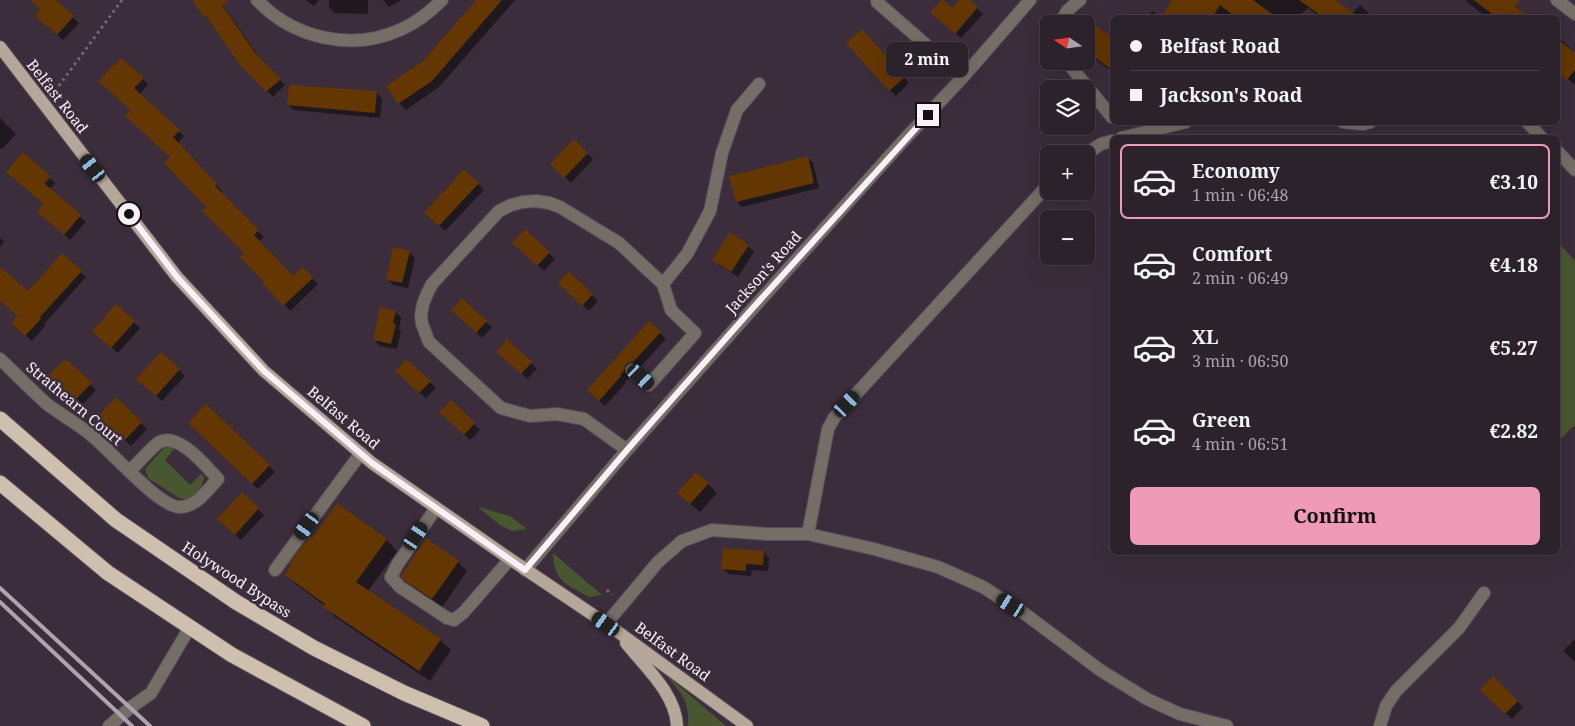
<!DOCTYPE html>
<meta charset="utf-8">
<style>
body{margin:0;font-family:"Noto Serif",serif;background:#342a34;color:#f1f3f6;height:100vh;display:flex;flex-direction:column;font-size:19px;white-space:nowrap}
*{box-sizing:border-box;margin:0}
p{font-size:16px;color:#a6a4a9}
.icon{flex:none;width:28px;height:28px;fill:none;stroke:currentColor;stroke-width:2;stroke-linecap:round;stroke-linejoin:round}
.map{position:relative;flex:1;overflow:hidden}
.sheet{position:absolute;left:1110px;top:135px;width:450px;height:420px;display:flex;flex-direction:column;background:#2c222c;border-radius:8px;box-shadow:0 5px 20px #0002,0 0 0 1px #483f48}
.sheet>*{flex:none}
.banner{position:absolute;left:1110px;top:15px;width:450px;height:110px;border-radius:8px;box-shadow:0 5px 20px #0002,0 0 0 1px #483f48;display:grid;align-content:center;height:110px;padding:0 20px;background:#2c222c}
.needle{width:32px;rotate:283deg}
.controls{position:absolute;left:1040px;top:15px;display:grid;gap:10px}
.controls a{display:grid;place-items:center;width:55px;height:55px;border-radius:8px;background:#2c222c;box-shadow:0 5px 20px #0002,0 0 0 1px #483f48;font-size:25px}
.end{position:absolute;width:22px;height:22px;margin:-11px;border:6px solid #f9f0f9;background:#111;box-shadow:0 0 0 2px #111}
.from{border-radius:50%}
.bubble{position:absolute;height:35px;border-radius:8px;background:#2c222c;box-shadow:0 5px 20px #0002,0 0 0 1px #483f48;font-size:16px;font-weight:700;line-height:35px;text-align:center}
.car{position:absolute;width:15px;height:30px;margin:-15px -8px;border-radius:6px;box-shadow:0 0 4px 1px #0007;background:linear-gradient(#222 24%,#8ab4d8 0 40%,#222 0 76%,#8ab4d8 0 86%,#222 0)}
.banner b{display:flex;align-items:center;gap:18px;height:48px;font-size:19px}
.banner b+b{border-top:1px solid #483f48}
.banner i{width:12px;height:12px;background:#f1f3f6}
ul{padding:9px 0 0;list-style:none}
li{display:flex;align-items:center;gap:15px;height:75px;margin:0 10px 8px;padding:0 10px;border:2px solid transparent;border-radius:8px}
li div{flex:1}
li b{display:block;font-size:19px}
li em{font-style:normal;font-weight:700}
li.on{border-color:#ef9ab7}
li>.icon{width:45px;height:45px;stroke-width:1.5}
.button{display:flex;gap:10px;margin-top:auto;padding:10px 20px}
.button a{flex:1;height:58px;border-radius:8px;background:#ef9ab7;color:#111;font-size:20px;font-weight:700;line-height:58px;text-align:center}
.map>svg:first-child{display:block}
.green{fill:#485730}
.shadow{fill:#0007}
.building{fill:#643601}
.lines{fill:none;stroke-linecap:round;stroke-linejoin:round}
.minor-casing{stroke:#594c59;stroke-width:14}
.major-casing{stroke:#594c59;stroke-width:14}
.highway-casing{stroke:#594c59;stroke-width:17}
.path{stroke:#766a76;stroke-width:3;stroke-dasharray:2.5 4;stroke-linecap:butt}
.minor{stroke:#746e67;stroke-width:12}
.major{stroke:#b5a89a;stroke-width:12}
.highway{stroke:#cfbfae;stroke-width:15}
.rail{stroke:#aea3ae;stroke-width:4}
.route{stroke:#f9f0f9;stroke-width:6}
.labels{text-anchor:middle;dominant-baseline:central;stroke-width:5;stroke-linejoin:round;paint-order:stroke}
.street-label{font-size:15px;fill:#f9f0f9;stroke:#3b2d3b}
</style>
<div class="map">
<svg width="1575" height="726" viewBox="0 0 1575 726">
<rect width="100%" height="100%" fill="#3b2d3b"/>
<!-- green -->
<path class="green" d="M1558,242L1575,261V425L1558,441Z
M171,446L175,448L165,460L190,485L201,474L204,477L201,488L194,497L188,500L179,498L148,478L145,469L164,448Z
M478,507L510,516L527,529L512,531L500,525Z
M553,553L602,595L589,597C566,584 554,582 553,553Z
M665,674L726,726H688C690,700 681,693 665,674Z"/>
<!-- shadow -->
<path class="shadow" d="M33,0H54L79,23L63,40L43,22L42,10Z
M194,0H219L262,61L285,85L273,97L241,64Z
M305,0H319L314,6Z
M329,0H368V14L335,13L329,7Z
M383,0H401L389,7Z
M478,0H515L439,87L406,110L399,103L424,62Z
M960,0H968L983,14L961,38L938,18L952,10Z
M1174,0H1333L1352,14L1360,5L1374,18H1321L1308,8L1296,18H1235L1231,15L1230,18H1162Z
M1465,0H1510L1528,18H1487Z
M1152,11L1161,18H1147Z
M1091,24L1112,39V72L1086,52V32Z
M867,37L909,83L896,96L890,90Z
M1558,37L1568,46L1575,55V83L1574,84L1558,72Z
M143,79L148,84L139,95L184,136L177,144L222,191L220,193L264,237L259,242L293,278L303,269L318,284L290,311L264,283L266,282L246,253L207,207L172,158L132,110L106,87Z
M376,93L382,98L380,118L294,110L288,105Z
M0,118L16,134L2,149L0,148Z
M574,141L593,159L571,183L552,164Z
M808,158L813,163L819,188L742,207L737,202Z
M464,171L484,190L445,231L426,213Z
M13,178L41,189L50,178L55,183L49,190L86,222L70,240L44,217V205Z
M525,231L555,259L544,271L520,249Z
M0,238L4,242L0,246Z
M748,246L754,252L738,277L719,265L714,259Z
M409,252L415,258L408,288L393,285L388,279Z
M0,268L28,293L81,272L86,277L44,324L46,325L32,341L12,323L18,316L0,301Z
M569,272L598,301L589,311L560,283Z
M116,306L140,328L118,353L99,336Z
M453,310L486,322L492,327L482,338Z
M396,312L401,318L399,329L401,331L397,349L380,346L374,340Z
M649,322L666,339L639,368L632,370L630,377L625,382L626,383L605,406L588,390Z
M161,354L185,376L162,401L144,384Z
M504,357L531,363L537,369L527,379Z
M406,360L436,388L426,398L402,377Z
M68,362L96,390L80,407L49,377Z
M116,399L147,429L131,446L100,416Z
M451,402L480,430L470,440L447,418Z
M206,406L275,472L258,489L189,423Z
M708,484L717,493L700,512L688,502Z
M242,494L264,515L241,540L219,519Z
M338,504L387,540L397,551L368,591L440,640L451,650L430,681L335,617L325,606L297,585L286,574Z
M426,539L458,562L467,571L442,607L416,589L402,576Z
M763,552L769,558L768,571L752,570L751,576L729,574L723,569Z
M1575,639V662L1563,651Z
M1493,678L1523,707L1512,719L1482,690Z"/>
<!-- building -->
<path class="building" d="M31,0H56L74,16L57,35L35,16L40,10Z
M192,0H229L222,5L256,54L281,79L266,92L240,65L206,16L204,17Z
M476,0H502L432,81L398,104L386,86L423,61Z
M941,0H943L952,8L959,0H970L978,7L955,34L930,12Z
M1172,0H1253L1278,18H1237L1220,5L1212,18H1160Z
M1299,0H1335L1360,18H1324Z
M1474,0H1520L1515,6L1530,18H1497Z
M1086,19L1112,37V70L1086,51Z
M862,29L905,77L889,91L846,43Z
M1558,39L1575,53V70L1567,80L1558,72Z
M121,58L144,78L134,88L180,130L173,137L217,184L215,186L259,230L254,235L293,276L303,267L313,278L283,306L262,283L264,282L240,257L244,253L202,211L206,207L164,163L170,157L125,116L130,110L98,81L114,64L115,65Z
M289,85L377,91L375,113L287,105Z
M574,139L588,153L564,178L550,164Z
M23,152L50,176L44,183L81,215L64,235L37,212L43,204L6,172Z
M808,156L814,183L736,202L729,176Z
M464,169L479,183L439,226L424,213Z
M525,229L550,252L537,266L512,243Z
M730,232L749,245L731,272L712,260Z
M393,247L410,251L402,283L386,280Z
M62,253L82,271L40,317L41,319L25,336L11,323L17,316L0,301V267L28,291Z
M569,271L593,294L582,306L558,283Z
M462,298L487,321L476,333L451,310Z
M116,304L135,321L111,348L92,331Z
M380,307L396,311L393,323L396,324L391,344L373,340Z
M649,321L661,332L633,362L626,364L624,371L620,375L621,376L599,401L587,390Z
M507,339L532,362L521,374L496,352Z
M161,352L180,369L156,396L136,379Z
M406,359L431,381L419,393L395,371Z
M63,361H68L92,383L73,402L47,377Z
M116,397L142,422L124,441L98,416Z
M451,400L475,423L464,435L439,412Z
M206,404L270,465L252,484L188,423Z
M696,472L709,483L690,504L677,493Z
M242,492L259,508L235,535L217,519Z
M337,503L387,539L356,582L441,639L419,671L323,607L325,604L285,575L291,565L289,564L310,536L312,538Z
M426,538L459,561L432,599L405,581L401,576Z
M723,548L764,551L763,565L746,564V571L721,569Z
M1493,676L1518,701L1505,714L1480,690Z"/>
<g class="lines">
<defs>
<path id="minor" d="M257,0C294,39 353,52 402,29C417,22 430,12 442,0
M1557,0L1575,14
M877,2L963,77
M1060,24L1067,11L1080,0
M1066,61L1112,117
M1343,122L1363,124L1370,122
M1527,122L1542,138
M1121,138L1186,122
M1558,152L1575,170
M1086,154L1101,144L1112,141
M0,359C16,374 31,390 47,404C61,415 77,423 91,435C110,450 158,506 179,507C197,507 207,490 218,479C206,466 177,430 158,443C148,451 139,462 130,471
M632,370L649,385L695,333L671,310L663,284
M627,450L584,419L557,414L530,416L501,408L429,342L422,324L421,315L423,304L427,294L432,284L499,211L511,205L523,202L536,201L549,203L560,207L619,243L663,284L687,254L710,211L722,153L737,110L759,84
M436,508L397,565L391,577L400,587L447,618L454,620L464,612L510,559
M808,534L828,429L834,418L1049,184
M275,570L361,453
M525,570L627,450L788,269L904,140L963,77L1030,0
M606,624L658,562L682,541L712,530L766,534H808L874,549L938,567L983,587L1025,614L1100,670L1147,699L1180,714L1227,726
M109,726L130,708L151,693L190,627
M1380,726L1386,706L1396,691L1459,628L1484,593"/>
<path id="major" d="M0,47L177,277L264,371L372,463L510,559L614,629L747,726
M626,643C645,667 676,694 677,726"/>
<path id="highway" d="M0,419L116,520L236,602L314,648L404,693L482,726
M0,483L108,573L232,655L363,726"/>
</defs>
<!-- minor casing -->
<use href="#minor" class="minor-casing"/>
<!-- major casing -->
<use href="#major" class="major-casing"/>
<!-- highway casing -->
<use href="#highway" class="highway-casing"/>
<!-- path -->
<path class="path" d="M55,91L122,0
M607,590L612,595"/>
<!-- minor -->
<use href="#minor" class="minor"/>
<!-- major -->
<use href="#major" class="major"/>
<!-- highway -->
<use href="#highway" class="highway"/>
<!-- rail -->
<path class="rail" d="M0,588L150,726
M0,602L132,726"/>
</g>
<g class="lines">
<!-- route -->
<path class="route" d="M129,214L177,277L264,371L372,463L525,570L627,450L751,310L928,115"/>
</g>
<g class="labels">
<!-- street labels -->
<g class="street-label">
<text transform="translate(58 96) rotate(52)">Belfast Road</text>
<text transform="translate(763 272) rotate(-48)">Jackson's Road</text>
<text transform="translate(75 403) rotate(40)">Strathearn Court</text>
<text transform="translate(344 417) rotate(40)">Belfast Road</text>
<text transform="translate(237 579) rotate(33)">Holywood Bypass</text>
<text transform="translate(673 651) rotate(36)">Belfast Road</text>
</g>
</g>
</svg>
<div class="controls">
<a><svg class="needle" viewBox="-14 -14 28 28"><path d="M0-13l5 13h-10z" fill="#e53935"/><path d="M0 13l5-13h-10z" fill="#a6a4a9"/></svg></a>
<a><svg class="icon" aria-label="layers" viewBox="0 0 24 24"><path d="M12 4l9 5-9 5-9-5zM3 14l9 5 9-5"/></svg></a>
<a>+</a>
<a>−</a>
</div>
<i class="end from" style="left:129px;top:214px"></i>
<i class="end" style="left:928px;top:115px"></i>
<div class="bubble" style="left:886px;top:42px;width:82px">2 min</div>
<i class="car" style="left:93px;top:168px;rotate:322deg"></i>
<i class="car" style="left:641px;top:377px;rotate:132deg"></i>
<i class="car" style="left:847px;top:404px;rotate:43deg"></i>
<i class="car" style="left:307px;top:526px;rotate:216deg"></i>
<i class="car" style="left:416px;top:536px;rotate:34deg"></i>
<i class="car" style="left:1011px;top:605px;rotate:303deg"></i>
<i class="car" style="left:606px;top:624px;rotate:305deg"></i>
<div class="banner">
<b><i class="from"></i>Belfast Road</b>
<b><i></i>Jackson's Road</b>
</div>
<section class="sheet">
<ul>
<li class="on"><svg class="icon" aria-label="car" viewBox="0 0 24 24"><path d="M5 17H2v-5l4-1 3-4h7l3 4 3 1v5h-3M9 17h6M6 11h13"/><circle cx="7" cy="17" r="2"/><circle cx="17" cy="17" r="2"/></svg><div><b>Economy</b><p>1 min · 06:48</p></div><em>€3.10</em></li>
<li><svg class="icon" aria-label="car" viewBox="0 0 24 24"><path d="M5 17H2v-5l4-1 3-4h7l3 4 3 1v5h-3M9 17h6M6 11h13"/><circle cx="7" cy="17" r="2"/><circle cx="17" cy="17" r="2"/></svg><div><b>Comfort</b><p>2 min · 06:49</p></div><em>€4.18</em></li>
<li><svg class="icon" aria-label="car" viewBox="0 0 24 24"><path d="M5 17H2v-5l4-1 3-4h7l3 4 3 1v5h-3M9 17h6M6 11h13"/><circle cx="7" cy="17" r="2"/><circle cx="17" cy="17" r="2"/></svg><div><b>XL</b><p>3 min · 06:50</p></div><em>€5.27</em></li>
<li><svg class="icon" aria-label="car" viewBox="0 0 24 24"><path d="M5 17H2v-5l4-1 3-4h7l3 4 3 1v5h-3M9 17h6M6 11h13"/><circle cx="7" cy="17" r="2"/><circle cx="17" cy="17" r="2"/></svg><div><b>Green</b><p>4 min · 06:51</p></div><em>€2.82</em></li>
</ul>
<div class="button"><a>Confirm</a></div>
</section>
</div>
